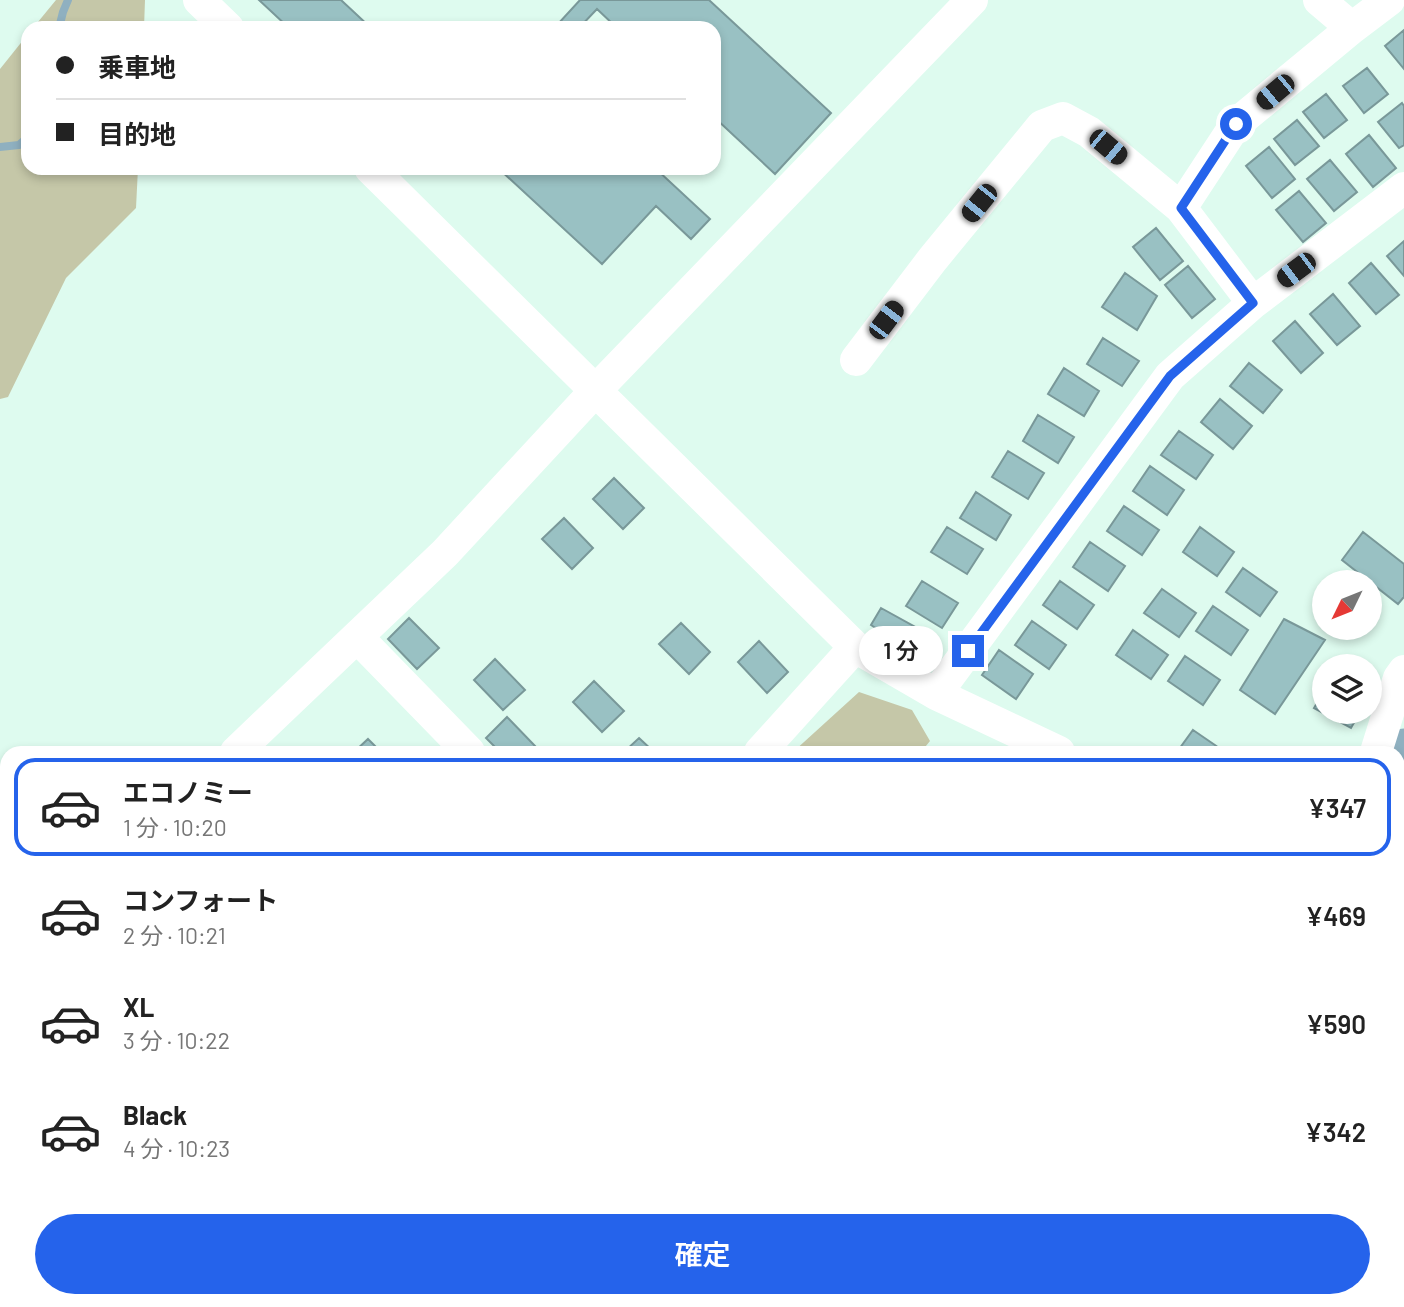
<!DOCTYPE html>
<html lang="ja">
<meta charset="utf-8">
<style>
body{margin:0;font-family:Barlow,"Noto Sans JP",sans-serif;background:#f2f2f2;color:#222;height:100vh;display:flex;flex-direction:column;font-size:26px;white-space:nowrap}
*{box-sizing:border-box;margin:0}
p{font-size:23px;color:#767676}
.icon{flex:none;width:38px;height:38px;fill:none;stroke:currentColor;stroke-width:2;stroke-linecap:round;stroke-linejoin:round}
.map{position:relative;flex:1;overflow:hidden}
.panel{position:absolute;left:0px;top:746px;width:1405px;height:562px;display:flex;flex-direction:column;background:#fff;border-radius:21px 21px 0 0;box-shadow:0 4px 10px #0003}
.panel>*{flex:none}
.banner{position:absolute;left:21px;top:21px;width:700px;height:154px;border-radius:21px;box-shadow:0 4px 10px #0003;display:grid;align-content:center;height:154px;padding:0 35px;background:#fff}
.needle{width:46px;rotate:227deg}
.tools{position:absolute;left:1312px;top:570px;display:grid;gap:14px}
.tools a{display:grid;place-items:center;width:70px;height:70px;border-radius:50%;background:#fff;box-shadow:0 4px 10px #0003;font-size:35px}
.end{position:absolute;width:32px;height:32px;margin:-16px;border:9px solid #2563eb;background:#fff;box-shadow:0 0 0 4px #fff}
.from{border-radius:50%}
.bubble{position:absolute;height:49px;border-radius:24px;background:#fff;box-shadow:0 4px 10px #0003;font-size:23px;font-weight:600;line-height:49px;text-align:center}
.car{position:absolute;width:21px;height:42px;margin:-21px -10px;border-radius:9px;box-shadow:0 0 5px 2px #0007;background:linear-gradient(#222 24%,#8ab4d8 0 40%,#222 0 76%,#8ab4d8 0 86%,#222 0)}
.banner b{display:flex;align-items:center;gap:24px;height:66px;font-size:26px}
.banner b+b{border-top:2px solid #e0e0e0}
.banner i{width:18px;height:18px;background:#222}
ul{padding:12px 0 0;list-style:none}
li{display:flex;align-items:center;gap:21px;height:98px;margin:0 14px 10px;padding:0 21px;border:4px solid transparent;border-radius:21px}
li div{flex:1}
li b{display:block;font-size:26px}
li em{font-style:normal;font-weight:600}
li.selected{border-color:#2563eb}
li>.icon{width:63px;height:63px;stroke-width:1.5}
.action{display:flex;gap:14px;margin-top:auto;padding:14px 35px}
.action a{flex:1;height:80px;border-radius:42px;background:#2563eb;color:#fff;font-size:28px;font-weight:600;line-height:80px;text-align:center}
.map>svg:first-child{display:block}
.forest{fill:#c5c7a8}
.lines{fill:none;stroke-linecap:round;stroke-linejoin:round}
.stream{stroke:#8fb0c0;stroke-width:8}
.river{stroke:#8fb0c0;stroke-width:47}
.building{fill:#99c1c3;stroke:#799899;stroke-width:2}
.minor{stroke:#fff;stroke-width:32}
.route{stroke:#2563eb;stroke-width:9}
</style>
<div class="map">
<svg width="1404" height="1307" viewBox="0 0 1404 1307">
<rect width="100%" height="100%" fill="#defbef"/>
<!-- forest -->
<path class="forest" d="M56,0H145L144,28H33Z
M28,34V168H138L136,208L66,278L8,397L0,399V69Z
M859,692L912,710L930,741L921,752H793Z
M1036,1300H1341L1340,1307H1030Z"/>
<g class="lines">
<!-- stream -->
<path class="stream" d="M59,28L63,12L68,0
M0,147L19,145L28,137"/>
<!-- river -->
<path class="river" d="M1398,773L1404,752
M1214,1307L1215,1300"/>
</g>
<!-- building -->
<path class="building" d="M259,0H341L371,28H289Z
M580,0H709L831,113L775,174L714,117V28H617L597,9L579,28H462L558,24Z
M1404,30V69L1385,46Z
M1367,68L1388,94L1364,113L1343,86Z
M1326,94L1347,120L1324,138L1303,112Z
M1402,103L1404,106V145L1399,148L1378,122Z
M1297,120L1319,146L1295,165L1274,139Z
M1369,135L1396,168L1373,187L1346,154Z
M1269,147L1295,179L1272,198L1246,166Z
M1330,160L1357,192L1334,211L1307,179Z
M498,168H655L710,219L691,239L656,206L602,264Z
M1299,191L1326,223L1303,242L1276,210Z
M1156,228L1183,261L1160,280L1133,247Z
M1404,241V276L1387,256Z
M1371,263L1399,295L1376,314L1349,283Z
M1188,266L1215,299L1192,318L1165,285Z
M1125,273L1157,296L1137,330L1102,307Z
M1333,294L1360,326L1337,345L1310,314Z
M1295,321L1323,353L1301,373L1273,341Z
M1103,338L1139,361L1122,386L1087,364Z
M1249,363L1282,390L1263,413L1230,386Z
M1064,368L1099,391L1084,416L1048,394Z
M1220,399L1252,426L1233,449L1201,422Z
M1038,415L1074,437L1058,463L1023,441Z
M1179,431L1213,455L1196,479L1161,455Z
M1008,451L1044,473L1028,499L992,477Z
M1150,466L1184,490L1167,515L1133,491Z
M614,478L644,508L623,529L593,499Z
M976,492L1011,515L996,540L960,518Z
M1124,506L1159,530L1142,555L1107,531Z
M564,518L593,548L572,569L542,539Z
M947,527L983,549L967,574L931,552Z
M1200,527L1234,552L1217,576L1183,552Z
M1363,532L1404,564V597L1398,604L1342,560Z
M1090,542L1125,566L1108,591L1073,567Z
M1243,568L1277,592L1260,616L1226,592Z
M922,581L958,603L942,628L906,606Z
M1060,581L1094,605L1077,629L1043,605Z
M1162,589L1196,613L1179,637L1144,613Z
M1213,606L1248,630L1231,655L1196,631Z
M881,608L917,628L906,648L871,625Z
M409,618L439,648L417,669L388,639Z
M1284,619L1325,640L1275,714L1240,690Z
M1032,621L1066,645L1049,669L1015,645Z
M681,623L710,652L689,674L659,644Z
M1133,630L1168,655L1151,679L1116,655Z
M759,641L788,672L767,693L738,662Z
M999,650L1033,674L1016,699L982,675Z
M1185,656L1220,680L1203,705L1168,681Z
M495,659L525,690L503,710L474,680Z
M594,681L624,711L602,732L573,702Z
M1325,689V712H1360L1351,728L1314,708Z
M507,717L536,747L531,752H500L486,738Z
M1193,730L1225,752H1177Z
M639,738L654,752H624Z
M368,739L381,752H354Z
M1398,1002L1404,1005V1017L1398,1029Z
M0,1084L7,1092V1115L0,1122Z
M129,1300H167L174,1307H132L127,1302Z"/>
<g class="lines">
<!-- minor -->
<path class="minor" d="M199,0L228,28
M1319,0L1352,28
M370,168L855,647L936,694L1059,752
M1253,303L1181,208L1236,124L1352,28L1389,0
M856,360L932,260L1042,126L1063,118L1089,132L1181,208
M358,638L469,752
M936,694L1170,376L1253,303L1404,188
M236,752L445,553L596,390L972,0
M760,752L855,647
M1376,752L1399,678L1404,671
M1398,911L1404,914
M0,984L7,977
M0,1042L7,1048
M193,1307L197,1300
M1006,1307L1012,1300"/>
</g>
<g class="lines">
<!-- route -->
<path class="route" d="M968,651L1170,376L1253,303L1181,208L1236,124"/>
</g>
</svg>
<div class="tools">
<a><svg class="needle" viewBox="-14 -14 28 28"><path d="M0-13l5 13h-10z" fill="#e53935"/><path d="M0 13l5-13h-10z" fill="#767676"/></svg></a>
<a><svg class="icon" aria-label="layers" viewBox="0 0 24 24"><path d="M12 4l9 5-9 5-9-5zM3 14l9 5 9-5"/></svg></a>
</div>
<i class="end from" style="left:1236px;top:124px"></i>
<i class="end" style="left:968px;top:651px"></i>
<div class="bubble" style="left:859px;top:626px;width:84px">1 分</div>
<i class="car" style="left:1275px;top:92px;rotate:230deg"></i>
<i class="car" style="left:1108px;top:147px;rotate:130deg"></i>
<i class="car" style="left:979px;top:203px;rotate:219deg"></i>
<i class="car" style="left:1296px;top:270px;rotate:233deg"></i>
<i class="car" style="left:886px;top:320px;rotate:37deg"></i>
<div class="banner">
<b><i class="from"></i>乗車地</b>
<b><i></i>目的地</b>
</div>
<section class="panel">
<ul>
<li class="selected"><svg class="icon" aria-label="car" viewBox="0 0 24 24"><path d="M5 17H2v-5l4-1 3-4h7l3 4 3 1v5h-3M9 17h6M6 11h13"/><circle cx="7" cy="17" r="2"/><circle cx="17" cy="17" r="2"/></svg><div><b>エコノミー</b><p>1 分 · 10:20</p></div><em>¥347</em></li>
<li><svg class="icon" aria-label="car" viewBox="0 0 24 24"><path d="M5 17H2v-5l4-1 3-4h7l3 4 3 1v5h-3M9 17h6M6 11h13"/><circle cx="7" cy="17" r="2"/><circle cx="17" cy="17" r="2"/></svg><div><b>コンフォート</b><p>2 分 · 10:21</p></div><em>¥469</em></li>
<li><svg class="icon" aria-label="car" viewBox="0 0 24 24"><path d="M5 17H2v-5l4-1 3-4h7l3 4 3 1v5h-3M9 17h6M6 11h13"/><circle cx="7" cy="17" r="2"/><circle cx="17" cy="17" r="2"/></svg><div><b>XL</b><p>3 分 · 10:22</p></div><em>¥590</em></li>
<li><svg class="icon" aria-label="car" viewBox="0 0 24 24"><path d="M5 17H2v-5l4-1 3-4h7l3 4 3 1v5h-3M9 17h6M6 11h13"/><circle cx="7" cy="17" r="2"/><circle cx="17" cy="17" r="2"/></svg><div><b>Black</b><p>4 分 · 10:23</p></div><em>¥342</em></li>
</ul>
<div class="action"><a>確定</a></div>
</section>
</div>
